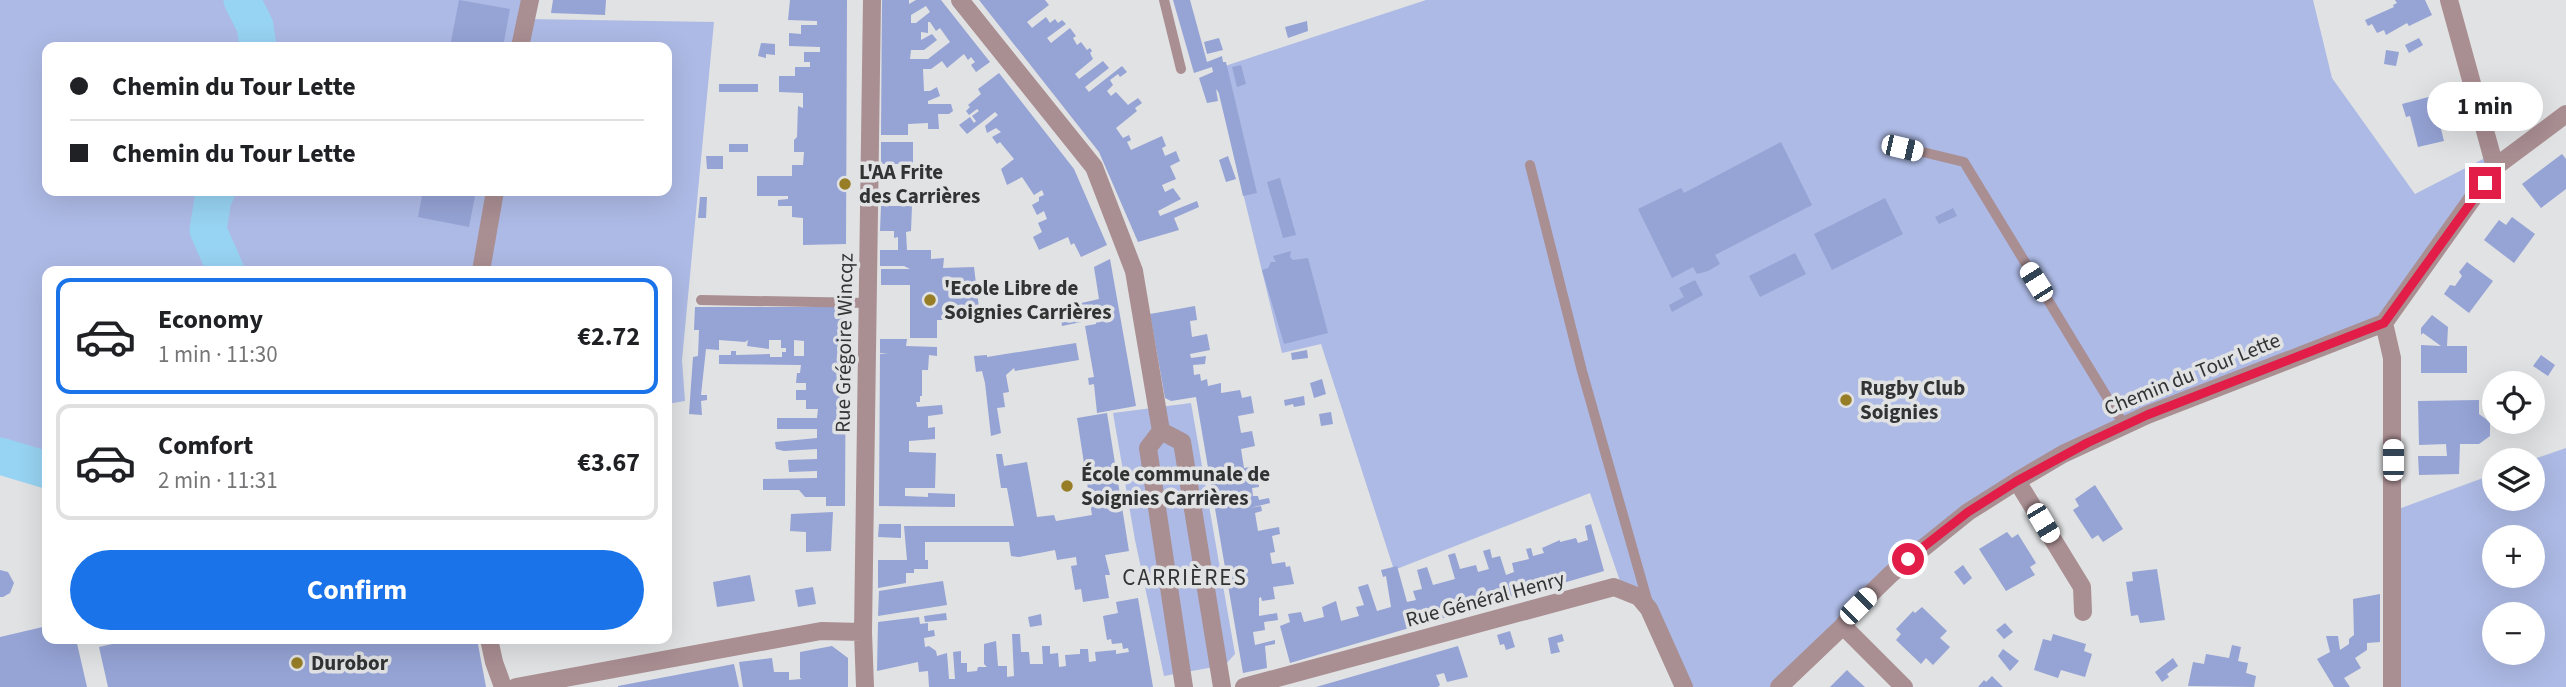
<!DOCTYPE html>
<meta charset="utf-8">
<style>
body{margin:0;font-family:"Source Sans 3",sans-serif;background:#f6f6f6;color:#202124;height:100vh;display:flex;flex-direction:column;font-size:26px;white-space:nowrap}
*{box-sizing:border-box;margin:0}
p{font-size:23px;color:#757577}
.icon{flex:none;width:38px;height:38px;fill:none;stroke:currentColor;stroke-width:2;stroke-linecap:round;stroke-linejoin:round}
.map{position:relative;flex:1;overflow:hidden}
.details{position:absolute;left:42px;top:266px;width:630px;height:378px;display:flex;flex-direction:column;background:#fff;border-radius:14px;box-shadow:0 7px 28px #0002}
.details>*{flex:none}
.hud{position:absolute;left:42px;top:42px;width:630px;height:154px;border-radius:14px;box-shadow:0 7px 28px #0002;display:grid;align-content:center;height:154px;padding:0 28px;background:#fff}
.buttons{position:absolute;left:2482px;top:371px;display:grid;gap:14px}
.buttons a{display:grid;place-items:center;width:63px;height:63px;border-radius:50%;background:#fff;box-shadow:0 7px 28px #0002;font-size:35px}
.end{position:absolute;width:32px;height:32px;margin:-16px;border:9px solid #e11d48;background:#fff;box-shadow:0 0 0 4px #fff}
.from{border-radius:50%}
.bubble{position:absolute;height:49px;border-radius:24px;background:#fff;box-shadow:0 7px 28px #0002;font-size:23px;font-weight:700;line-height:49px;text-align:center}
.car{position:absolute;width:21px;height:42px;margin:-21px -10px;border-radius:9px;box-shadow:0 0 5px 2px #0007;background:linear-gradient(#fff 24%,#345 0 40%,#fff 0 76%,#345 0 86%,#fff 0)}
.hud b{display:flex;align-items:center;gap:24px;height:66px;font-size:26px}
.hud b+b{border-top:2px solid #e0e0e0}
.hud i{width:18px;height:18px;background:#202124}
ul{padding:12px 0 0;list-style:none}
li{display:flex;align-items:center;gap:21px;height:116px;margin:0 14px 10px;padding:0 14px;border:4px solid #e0e0e0;border-radius:14px}
li div{flex:1}
li b{display:block;font-size:26px}
li em{font-style:normal;font-weight:700}
li.selected{border-color:#1a73e8}
li>.icon{width:63px;height:63px;stroke-width:1.5}
.action{display:flex;gap:14px;margin-top:auto;padding:14px 28px}
.action a{flex:1;height:80px;border-radius:42px;background:#1a73e8;color:#fff;font-size:28px;font-weight:700;line-height:80px;text-align:center}
.map>svg:first-child{display:block}
.green{fill:#adbae5;fill-rule:evenodd}
.lines{fill:none;stroke-linecap:round;stroke-linejoin:round}
.river{stroke:#97d3f2;stroke-width:37}
.building{fill:#95a3d5;fill-rule:evenodd}
.service{stroke:#a98e92;stroke-width:10}
.minor{stroke:#a98e92;stroke-width:18}
.route{stroke:#e11d48;stroke-width:9}
.poi-dot{fill:#977d25;stroke:#e1e2e3;stroke-width:2.5}
.labels{text-anchor:middle;dominant-baseline:central;stroke-width:7;stroke-linejoin:round;paint-order:stroke}
.poi-label{font-size:21px;font-weight:bold;fill:#323333;stroke:#e1e2e3;text-anchor:start}
.street-label{font-size:21px;fill:#323333;stroke:#e1e2e3}
.neighbourhood-label{font-size:23px;letter-spacing:2px;fill:#323333;stroke:#e1e2e3}
</style>
<div class="map">
<svg width="2566" height="687" viewBox="0 0 2566 687">
<rect width="100%" height="100%" fill="#e1e2e3"/>
<!-- green -->
<path class="green" d="M0,0H528L526,19L714,22L682,360L685,401L667,404V271H47V481L0,468ZM47,47H667V191H47Z
M1426,0H2313L2332,78L2415,194L2485,158L2484,171L2384,323L2147,415L1968,512L1779,687H1684L1651,616L1623,590L1590,493L1394,570L1321,344L1282,353L1213,70Z
M1191,403L1235,654L1225,665L1164,676L1135,540L1113,413Z
M2566,448V687H2392L2393,511L2494,474V499H2532L2531,460ZM2494,537H2532V576H2494ZM2494,614H2532V653H2494Z"/>
<g class="lines">
<!-- river -->
<path class="river" d="M242,0L255,26L258,47
M217,191L213,199L208,230L226,271
M0,456L47,470"/>
</g>
<!-- building -->
<path class="building" d="M459,0L510,9L503,47H450Z
M553,0H606L605,15L551,13Z
M790,0H847L846,244L803,245V218L792,217V206H778V200L788,199V196H757V176H792V165H803L804,152H794V140L797,137L798,106L803,108V93L779,92V76H795V67H810V62H804V52H820V47L789,46V33L801,34V25H817V21L788,20Z
M882,0H909V4L916,0H941L990,62L976,72L971,65L975,62L971,57L968,60L964,54L947,68L942,61L931,69H923L924,91H930L937,87L940,96L928,101V104H951L953,111L949,114H938L939,129H928V123L908,124V135H881ZM926,6L930,12L916,23H911V15ZM928,22H930L936,31L940,28L950,42L928,59H910L911,50H924L937,40L932,34L921,40V32L928,33Z
M979,0H1045L1049,5L1027,22L1032,28L1046,17L1050,23L1055,19L1058,23L1062,20L1066,24L1047,38L1051,43L1070,28L1076,36L1073,38L1077,45L1081,42L1087,50L1090,48L1092,51L1090,53L1093,59L1075,74L1079,79L1103,61L1109,68L1085,87L1089,92L1122,66L1127,72L1120,77L1118,74L1110,80L1113,85L1107,91L1111,96L1116,92L1128,105L1138,98L1142,103L1135,108L1137,111L1116,128L1123,138L1129,135L1131,140L1127,142L1131,150L1162,136L1166,146L1162,148L1165,156L1176,151L1180,161L1170,166L1176,179L1162,185L1165,192L1173,188L1181,199L1158,211L1160,216L1197,201L1199,207L1174,218L1179,230L1138,242L1099,152Z
M1173,0H1190L1207,62L1222,56L1223,62H1226L1257,193L1243,196L1219,93L1216,89L1218,101L1207,103L1199,78L1213,72L1212,67L1194,73Z
M2395,0H2425L2432,15L2409,26L2407,23L2386,35L2384,30L2377,33L2372,24L2368,26L2365,20L2394,7L2393,5L2397,3Z
M1307,21L1308,31L1288,38L1285,27Z
M1219,38L1223,50L1207,54L1204,42Z
M2419,38L2423,45L2409,53L2405,45Z
M761,43L775,44V55L766,54V58L758,56Z
M2386,50L2399,52L2396,66L2384,64Z
M1241,65L1246,84L1237,87L1232,67Z
M999,73L1074,169L1107,245L1081,257L1074,243L1071,245L1068,237L1039,250L1033,237L1042,232L1038,223L1047,219L1044,211L1037,215L1032,205L1039,201V197L1044,195L1042,190L1034,195L1022,177L1007,185L1001,169L1014,159L1000,142L997,144L992,137L1001,132L996,128L987,133L985,126L998,115L995,112L967,134L959,125L970,117L974,123L976,121L972,116L979,111L977,109L969,115L966,111L970,107L968,105L981,94L978,89Z
M719,84H758V92H719Z
M2440,94L2443,108L2436,109L2444,141L2418,147L2410,116L2406,117L2402,104Z
M881,142H913V164H881Z
M1781,142L1812,205L1715,255L1720,264L1708,271L1697,274L1693,267L1672,278L1638,209L1681,188L1684,193Z
M729,144H748V152H729Z
M2562,154L2566,159V189L2541,208L2522,184Z
M706,156H723V169H707Z
M1228,156L1236,179L1226,182L1219,160Z
M1280,178L1296,235L1283,238L1267,182Z
M423,191H476L469,227L418,217Z
M700,197H707L706,218H698Z
M1885,198L1903,234L1832,270L1814,234Z
M881,206H912L911,231L906,232L907,250H931V259L944,258L943,268L974,267L980,316H964V320H937V338H910V285H881V269H910L904,266H880V250H898V237L894,238V231H880Z
M1953,208L1957,216L1939,224L1935,217Z
M2512,217L2535,234L2514,263L2484,240L2499,220L2506,225Z
M1291,251L1290,257L1293,260L1308,258L1328,333L1284,344L1262,270L1268,268L1271,262H1276L1273,256Z
M1795,253L1806,274L1760,297L1749,276Z
M1110,259L1136,406L1097,413L1094,384L1089,385L1088,378L1094,377L1085,326L1096,324V319L1062,326L1061,319L1079,316L1077,304L1099,299L1094,267Z
M2467,262L2493,281L2469,313L2444,294L2450,285L2455,286L2462,276L2459,272Z
M1695,280L1703,295L1672,312L1669,305L1684,297L1679,288Z
M1195,306L1197,320L1190,321L1192,337L1207,334L1210,350L1190,354L1191,358L1206,356L1205,364L1193,365L1194,375L1200,374L1201,381L1207,379L1208,386L1221,383V393L1240,390L1242,398L1251,396L1254,413L1238,416L1241,433L1252,431L1255,446L1241,449L1244,468L1257,466L1258,470H1264L1265,478L1258,480L1259,487L1252,488L1253,496H1258L1259,500L1269,498L1270,503L1250,508L1261,506L1262,511L1255,513L1258,531L1279,527L1280,534L1272,536L1275,552L1270,553L1272,564L1285,562L1286,567L1290,566L1294,584L1273,587L1275,599L1262,601L1261,597L1259,598V616L1277,613L1278,620L1264,622L1265,630L1253,632L1255,645L1275,640V644L1265,646L1267,668L1243,673L1196,397L1171,401L1165,398L1150,314Z
M695,307H842L846,310L845,506H826V497H805L799,490H763V479L817,478V471L789,472L788,460L817,459V449L784,451L776,449L775,442L817,438V429H777V418H817L818,409H806V400H796V390H806V383H796L797,373H800L801,365L719,364V355H731V351H736V355L770,354V357H782V352H786V348H781V340H769V349L747,346L748,340L745,342L719,340V350L706,349L701,395H707V400L701,401L702,415L689,414L693,357L698,356L699,330H694ZM794,340L804,341V356H794Z
M2432,315L2448,327L2447,346H2467V373H2421V345L2441,346L2423,333L2421,335V328Z
M880,339H907L906,346L937,347V356L929,355L928,370H922V396H920V402H916L917,407L942,405L943,414L928,416V428L935,427V439L909,441V452L936,453L935,488H905V496L928,497V493L955,494V507L879,506L880,354H888L880,353Z
M1076,343L1079,360L1015,371L1014,368L1006,375L1009,392L1003,393L1005,407L997,408L1001,433L991,436L985,383L982,371L976,372L974,356L987,355V357Z
M1307,350L1308,358L1292,360L1291,353Z
M2541,355L2555,365L2548,376L2533,366Z
M1322,379L1326,394L1314,398L1310,383Z
M1304,396L1305,405L1294,407L1293,404L1285,406L1284,400Z
M2479,400V414L2490,422V436L2479,444H2460L2459,474L2419,475L2418,456H2447L2446,444L2419,445L2418,401Z
M1331,412L1333,424L1321,426L1319,414Z
M1107,413L1129,551L1105,555L1110,575H1105L1109,598L1083,602L1081,589L1075,590L1071,566L1077,565L1076,557L1057,560L1055,550L1019,557L1011,556L1009,542H925V560H928V569H914V573H906V583L878,588V560H907L904,526H1014L1007,488H1001L996,454H1002L1004,466L1027,462L1037,517L1054,515L1056,521L1092,515L1077,418Z
M2095,485L2123,529L2103,542L2098,535L2092,539L2073,510L2079,506L2075,499Z
M833,512L831,551L806,552V532L790,531L791,514Z
M879,524H901V538L878,537Z
M1591,524L1604,571L1290,663L1280,626L1290,622L1288,614L1301,612L1304,622L1324,617L1322,607L1336,601L1341,621L1359,616L1356,607L1364,605L1358,587L1368,584L1377,611L1391,607L1386,576L1383,577L1381,570L1397,566L1407,602L1416,600L1413,591L1422,589L1417,570L1427,567L1433,585L1455,579L1448,555L1455,553L1460,569L1476,565L1478,572L1489,569L1483,551L1490,549L1492,558L1500,556L1506,575L1514,572L1512,563L1529,559L1526,549L1531,548L1533,556L1544,553L1542,548L1560,540V542L1576,538L1578,543L1588,540L1585,526Z
M2007,532L2012,538L2018,534L2036,563L2030,567L2035,575L2006,591L1979,549Z
M1963,565L1972,578L1964,585L1954,572Z
M2157,569L2165,620L2140,623L2138,615L2131,616L2126,582L2133,581L2132,572Z
M0,570L8,572L14,583L10,593L3,597H0Z
M750,575L755,601L717,607L713,582Z
M943,581L947,605L878,616L879,591Z
M813,587L816,604L798,607L795,590Z
M2380,594V642L2367,643V650L2355,658L2361,668L2344,678L2350,687H2334L2317,659L2330,652L2326,636H2338L2340,650L2349,644V639L2354,635L2353,599Z
M1138,598L1153,687H929L928,671L919,672L918,662L877,671L878,622L919,617L920,624L928,623V631L934,630L935,636L924,638L925,647L929,646L936,651L937,656L947,653L949,679H955L953,652L961,651V663H967V672L977,671L978,667H987L984,664V644L996,641L998,666H1007V677L1014,676L1012,634H1020L1021,652H1029L1030,664H1043L1042,646H1050V654L1058,653L1059,667L1066,666L1065,655L1080,654V649H1088L1089,662L1096,661L1095,652L1116,650V654L1129,652L1128,648L1123,649L1122,643L1112,644L1111,639L1107,640L1103,616L1118,613L1116,602Z
M1922,607L1947,631L1940,638L1950,647L1933,665L1926,658L1921,664L1896,640L1901,634L1896,629L1913,611L1915,613Z
M946,613L947,620L925,622L924,616Z
M1041,614L1042,625L1030,627L1028,617Z
M2005,623L2013,632L2004,639L1996,630Z
M47,626V639H76L87,687H0V637Z
M1510,631L1515,647L1506,650L1504,644L1500,645L1497,635Z
M1562,634L1564,641L1557,643L1560,652L1551,654L1548,638Z
M2053,634L2086,644L2084,651L2092,654L2085,677L2061,670L2058,678L2034,670L2043,639L2051,641Z
M134,639H477L486,687H108L99,647Z
M2232,645L2241,647L2238,661L2248,663L2246,673L2256,676L2254,687L2188,686L2193,662L2204,664L2206,654L2229,658Z
M832,646L848,658V687H743L739,662L772,658L774,672H789V680L802,679L800,678V652Z
M1458,646L1468,677L1447,682L1444,673L1436,675L1440,685L1438,687H1316Z
M2003,649L2019,661L2010,671L1998,656Z
M2173,658L2178,666L2167,674L2169,677L2162,682L2155,672Z
M734,664L739,687H618V686Z
M1847,670L1854,677L1865,687H1830Z
M1992,676L2003,687H1978L1984,680L1986,682Z"/>
<g class="lines">
<!-- service -->
<path class="service" d="M1164,0L1181,69
M1902,147L1964,162L2124,425
M1530,165L1582,371L1648,603
M701,300L868,303"/>
<!-- minor -->
<path class="minor" d="M960,0L1094,167L1134,271L1161,431
M2449,0L2495,167
M520,47L530,0
M481,271L495,191
M2384,323L2392,358V687
M2017,481L2082,587L2083,612
M1843,626L1904,687
M489,639L494,662L503,687
M516,687L821,631L863,632
M865,687L863,632L872,0
M1184,687L1148,448L1161,431L1182,442L1222,687
M1244,687L1614,587L1639,597L1649,609L1684,687
M1779,687L1843,626L1858,606L1891,574L1968,512L2017,481L2063,454L2147,415L2384,323L2495,167L2566,114"/>
</g>
<g class="lines">
<!-- route -->
<path class="route" d="M1908,559L1968,512L2017,481L2087,443L2147,415L2384,323L2485,183"/>
</g>
<!-- markers -->
<g class="poi-dot">
<circle cx="845" cy="184" r="7"/>
<circle cx="930" cy="300" r="7"/>
<circle cx="1846" cy="400" r="7"/>
<circle cx="1067" cy="486" r="7"/>
<circle cx="297" cy="663" r="7"/>
</g>
<g class="labels">
<!-- poi labels -->
<g class="poi-label">
<text x="859" y="172">L'AA Frite<tspan x="859" dy="24">des Carrières</tspan></text>
<text x="944" y="288">'Ecole Libre de<tspan x="944" dy="24">Soignies Carrières</tspan></text>
<text x="1860" y="388">Rugby Club<tspan x="1860" dy="24">Soignies</tspan></text>
<text x="1081" y="474">École communale de<tspan x="1081" dy="24">Soignies Carrières</tspan></text>
<text x="311" y="663">Durobor</text>
</g>
<!-- street labels -->
<g class="street-label">
<text transform="translate(844 343) rotate(-89)">Rue Grégoire Wincqz</text>
<text transform="translate(2192 374) rotate(-22)">Chemin du Tour Lette</text>
<text transform="translate(1485 599) rotate(-15)">Rue Général Henry</text>
</g>
<!-- neighbourhood labels -->
<g class="neighbourhood-label">
<text x="1185" y="577">CARRIÈRES</text>
</g>
</g>
</svg>
<div class="buttons">
<a><svg class="icon" aria-label="locate" viewBox="0 0 24 24"><circle cx="12" cy="12" r="6"/><path d="M12 2v4M12 18v4M2 12h4M18 12h4"/></svg></a>
<a><svg class="icon" aria-label="layers" viewBox="0 0 24 24"><path d="M12 4l9 5-9 5-9-5zM3 14l9 5 9-5"/></svg></a>
<a>+</a>
<a>−</a>
</div>
<i class="end from" style="left:1908px;top:559px"></i>
<i class="end" style="left:2485px;top:183px"></i>
<div class="bubble" style="left:2427px;top:82px;width:116px">1 min</div>
<i class="car" style="left:1902px;top:148px;rotate:103deg"></i>
<i class="car" style="left:2036px;top:282px;rotate:328deg"></i>
<i class="car" style="left:2393px;top:460px;rotate:0deg"></i>
<i class="car" style="left:2043px;top:523px;rotate:149deg"></i>
<i class="car" style="left:1858px;top:606px;rotate:45deg"></i>
<div class="hud">
<b><i class="from"></i>Chemin du Tour Lette</b>
<b><i></i>Chemin du Tour Lette</b>
</div>
<section class="details">
<ul>
<li class="selected"><svg class="icon" aria-label="car" viewBox="0 0 24 24"><path d="M5 17H2v-5l4-1 3-4h7l3 4 3 1v5h-3M9 17h6M6 11h13"/><circle cx="7" cy="17" r="2"/><circle cx="17" cy="17" r="2"/></svg><div><b>Economy</b><p>1 min · 11:30</p></div><em>€2.72</em></li>
<li><svg class="icon" aria-label="car" viewBox="0 0 24 24"><path d="M5 17H2v-5l4-1 3-4h7l3 4 3 1v5h-3M9 17h6M6 11h13"/><circle cx="7" cy="17" r="2"/><circle cx="17" cy="17" r="2"/></svg><div><b>Comfort</b><p>2 min · 11:31</p></div><em>€3.67</em></li>
</ul>
<div class="action"><a>Confirm</a></div>
</section>
</div>
